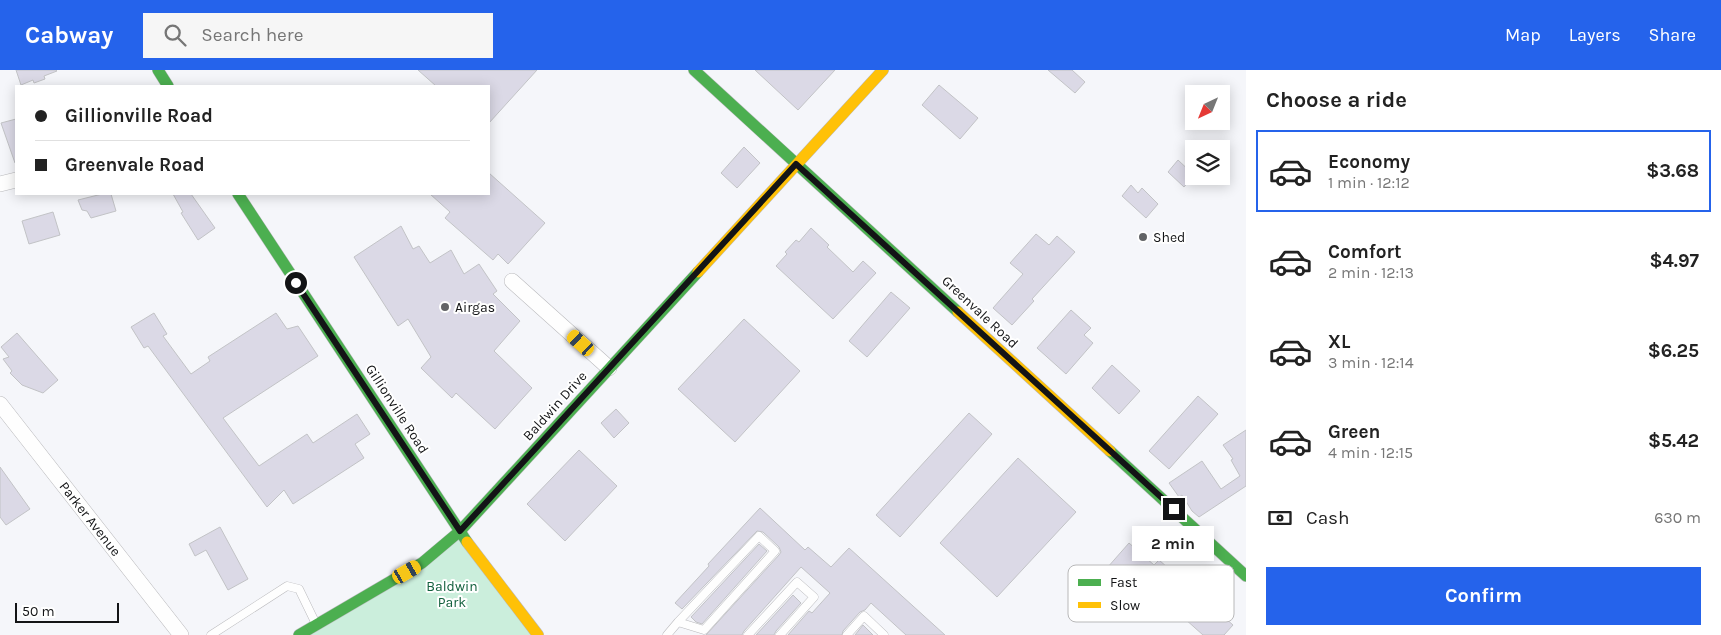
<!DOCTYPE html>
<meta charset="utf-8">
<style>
body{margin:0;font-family:Karla,sans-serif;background:#f6f6f6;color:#222;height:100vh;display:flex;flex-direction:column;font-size:19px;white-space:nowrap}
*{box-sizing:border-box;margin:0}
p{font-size:16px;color:#767676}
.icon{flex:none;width:28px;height:28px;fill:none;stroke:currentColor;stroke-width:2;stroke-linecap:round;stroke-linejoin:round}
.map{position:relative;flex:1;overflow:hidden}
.drawer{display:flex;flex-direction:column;background:#fff;width:475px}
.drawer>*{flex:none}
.hud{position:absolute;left:15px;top:15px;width:475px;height:110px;border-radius:0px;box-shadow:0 2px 12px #0003;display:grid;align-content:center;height:110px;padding:0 20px;background:#fff}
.needle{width:32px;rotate:223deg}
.buttons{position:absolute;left:1185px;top:15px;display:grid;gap:10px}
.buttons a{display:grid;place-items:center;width:45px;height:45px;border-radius:0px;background:#fff;box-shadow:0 2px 12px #0003;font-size:25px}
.scale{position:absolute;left:15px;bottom:12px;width:104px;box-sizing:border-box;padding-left:5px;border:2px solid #131416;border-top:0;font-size:14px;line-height:18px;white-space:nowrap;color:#131416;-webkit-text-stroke:4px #fff;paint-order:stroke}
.end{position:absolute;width:22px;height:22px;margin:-11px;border:6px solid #131416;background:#fff;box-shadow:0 0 0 2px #fff}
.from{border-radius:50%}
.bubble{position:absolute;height:35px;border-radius:0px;background:#fff;box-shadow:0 2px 12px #0003;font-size:16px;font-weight:700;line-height:35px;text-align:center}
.car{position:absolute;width:15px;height:30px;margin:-15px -8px;border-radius:6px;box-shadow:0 0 4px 1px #0007;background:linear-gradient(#f5c518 24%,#345 0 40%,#f5c518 0 76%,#345 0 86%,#f5c518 0)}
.hud b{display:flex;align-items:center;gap:18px;height:48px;font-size:19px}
.hud b+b{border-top:1px solid #e0e0e0}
.hud i{width:12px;height:12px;background:#222}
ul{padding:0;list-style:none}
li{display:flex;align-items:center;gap:15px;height:82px;margin:0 10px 8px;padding:0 10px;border:2px solid transparent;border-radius:0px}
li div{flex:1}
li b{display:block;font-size:19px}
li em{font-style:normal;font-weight:700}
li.active{border-color:#2563eb}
li>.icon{width:45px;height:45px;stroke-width:1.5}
h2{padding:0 20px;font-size:22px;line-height:60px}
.pay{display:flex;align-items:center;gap:12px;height:55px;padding:0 20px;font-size:19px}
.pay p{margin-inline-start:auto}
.primary-button{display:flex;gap:10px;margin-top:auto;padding:10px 20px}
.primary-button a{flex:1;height:58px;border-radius:0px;background:#2563eb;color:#fff;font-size:20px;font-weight:700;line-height:58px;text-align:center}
header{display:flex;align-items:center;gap:30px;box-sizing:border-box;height:70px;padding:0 25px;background:#2563eb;color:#fff}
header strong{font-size:24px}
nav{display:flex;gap:28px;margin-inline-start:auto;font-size:18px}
.search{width:350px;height:45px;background:#f6f6f6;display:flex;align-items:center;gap:12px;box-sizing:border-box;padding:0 18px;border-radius:0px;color:#767676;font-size:19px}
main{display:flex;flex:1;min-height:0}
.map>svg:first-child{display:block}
.green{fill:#cbeedc}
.building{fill:#dbd9e6;stroke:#c2c3c6}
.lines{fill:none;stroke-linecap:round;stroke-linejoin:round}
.lane-casing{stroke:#bababd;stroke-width:9}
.street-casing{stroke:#bababd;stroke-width:16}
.fast-casing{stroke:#bababd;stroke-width:12}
.slow-casing{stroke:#bababd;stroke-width:12}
.lane{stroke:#fefefe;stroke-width:8}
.street{stroke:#fefefe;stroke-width:15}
.fast{stroke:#4caf50;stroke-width:11}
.slow{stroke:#ffc107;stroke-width:11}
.route{stroke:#131416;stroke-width:6}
.poi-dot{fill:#626366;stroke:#fff;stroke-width:2}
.labels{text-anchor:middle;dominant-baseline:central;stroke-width:4;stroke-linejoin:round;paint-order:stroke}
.poi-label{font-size:14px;fill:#131416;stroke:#fff;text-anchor:start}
.street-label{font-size:14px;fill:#131416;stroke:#fff}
.park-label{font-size:14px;fill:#12603d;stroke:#fff}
.key{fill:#fff;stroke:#b8b8b9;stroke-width:1}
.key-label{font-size:14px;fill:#131416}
</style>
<header>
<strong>Cabway</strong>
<div class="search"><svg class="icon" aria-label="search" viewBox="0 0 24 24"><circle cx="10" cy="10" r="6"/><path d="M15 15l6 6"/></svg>Search here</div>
<nav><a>Map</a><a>Layers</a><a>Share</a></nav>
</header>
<main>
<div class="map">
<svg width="1246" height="565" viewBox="0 0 1246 565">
<rect width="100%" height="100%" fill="#f5f6fa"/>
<!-- green -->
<path class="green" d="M459,463L536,565H301Z"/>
<!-- building -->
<path class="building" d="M16,0H56L57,1L44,6L45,9L34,13L33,10L21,15Z
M418,0H537L489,53V16H436Z
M755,0H835L798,40Z
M1048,0H1072L1085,12L1075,23Z
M939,15L978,48L960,69L922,35Z
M16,49V92L15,93L1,53Z
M744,77L760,93L737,118L721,103Z
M1178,90L1194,105L1184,117L1168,102Z
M489,103L545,153L508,194L498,184L493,190L445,148L450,142L430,124H489Z
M1131,115L1138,123L1142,118L1158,134L1146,148L1122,126Z
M102,124H111L116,141L91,148L87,141L82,140L78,130Z
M173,124H191L215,158L198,170L181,143L183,142Z
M53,142L60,165L29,174L22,151Z
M401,156L413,179L419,176L430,193L451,180L464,204L479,194L497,221L493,224L520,251L494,281L532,318L495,359L456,323L452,328L421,298L431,287L408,249L398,256L354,187Z
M811,158L829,175L827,177L853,202L863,191L876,203L833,249L776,196L787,184L785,182L796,170L799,172Z
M1036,164L1049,175L1057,166L1075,182L1032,229L1034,231L1012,255L993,238L1023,204L1010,193Z
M891,222L910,238L867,287L849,271Z
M1071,240L1091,258L1084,265L1093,273L1066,304L1037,278Z
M154,243L167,264L163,266L191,304L210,291L208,287L276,243L287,259L298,256L318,286L223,348L259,396L307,364L313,373L357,344L370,364L355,374L364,388L293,434L284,420L267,437L148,276L144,278L131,257Z
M744,249L800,301L735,372L678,319Z
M17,263L58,310L43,323L22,315L10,303L12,301L3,289L9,287L1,277Z
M1112,295L1140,321L1119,344L1092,318Z
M1198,326L1218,344L1169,399L1149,381Z
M616,339L629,353L614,368L601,353Z
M969,343L992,364L900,467L876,445Z
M1246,360V416L1199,447L1192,441L1182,425L1179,427L1169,413L1202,391L1221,419L1240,406L1231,390L1233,389L1223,375Z
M579,380L617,416L565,471L527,434Z
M1018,388L1076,442L997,527L940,473Z
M0,397L30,439L6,455L0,447Z
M760,438L805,480L808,477L831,497L849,478L945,565H906L871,533L865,540L860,542L843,561L842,565H788L809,541L812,543L830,523L801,497L744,561L742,565H706L779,485L781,482L779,477L763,462L757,461L682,539L675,533L709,496L708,494Z
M220,457L248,509L228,520L206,480L195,486L189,474Z
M1129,473L1154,495L1159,490L1233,555L1224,565H1203L1131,501L1122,511L1107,498Z
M759,474L767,481L702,554L696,552L691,547Z
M793,525L801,533L776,561L774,565H756Z
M863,555L873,565H855Z"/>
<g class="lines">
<defs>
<path id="lane" d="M211,565L287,516L299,519L316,554
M667,565L678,552L759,466L775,481L704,560L678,552
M748,565L797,512L814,527L780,565
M847,565L864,546L884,565"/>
<path id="street" d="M0,114L16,110
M512,211L609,298
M0,334L181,565"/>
<path id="fast" d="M158,0L168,16
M694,0L958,242
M238,124L467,472
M1110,381L1246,506
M299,565L422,493L460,461L698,202"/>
<path id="slow" d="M698,202L883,0
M958,242L1110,381
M467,472L538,565"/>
</defs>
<!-- lane casing -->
<use href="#lane" class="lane-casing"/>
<!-- street casing -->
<use href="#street" class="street-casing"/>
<!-- fast casing -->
<use href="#fast" class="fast-casing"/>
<!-- slow casing -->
<use href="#slow" class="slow-casing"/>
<!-- lane -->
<use href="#lane" class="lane"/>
<!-- street -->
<use href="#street" class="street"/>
<!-- fast -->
<use href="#fast" class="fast"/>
<!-- slow -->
<use href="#slow" class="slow"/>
</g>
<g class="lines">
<!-- route -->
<path class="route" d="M296,213L460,461L796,94L1174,439"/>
</g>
<!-- markers -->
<g class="poi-dot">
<circle cx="1143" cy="167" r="5"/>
<circle cx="445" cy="237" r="5"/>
</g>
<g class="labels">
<!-- poi labels -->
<g class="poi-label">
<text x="1153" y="167">Shed</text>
<text x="455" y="237">Airgas</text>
</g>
<!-- street labels -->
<g class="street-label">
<text transform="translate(980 242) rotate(43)">Greenvale Road</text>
<text transform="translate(555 336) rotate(-48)">Baldwin Drive</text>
<text transform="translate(397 339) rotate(57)">Gillionville Road</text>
<text transform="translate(90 449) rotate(52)">Parker Avenue</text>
</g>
<!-- park labels -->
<g class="park-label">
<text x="452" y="516">Baldwin<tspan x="452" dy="16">Park</tspan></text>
</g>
</g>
<!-- legend -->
<rect x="1068" y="495" width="166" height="57" rx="8" class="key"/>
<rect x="1078" y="509" width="23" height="7" fill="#4caf50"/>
<rect x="1078" y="532" width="23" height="6" fill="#ffc107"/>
<g class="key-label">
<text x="1110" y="517">Fast</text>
<text x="1110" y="540">Slow</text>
</g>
</svg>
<div class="buttons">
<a><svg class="needle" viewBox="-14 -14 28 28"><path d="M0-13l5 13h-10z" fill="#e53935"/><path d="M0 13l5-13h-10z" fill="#767676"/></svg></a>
<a><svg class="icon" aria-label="layers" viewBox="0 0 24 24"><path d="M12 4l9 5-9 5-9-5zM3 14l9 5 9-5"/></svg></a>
</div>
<div class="scale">50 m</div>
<i class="end from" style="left:296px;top:213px"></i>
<i class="end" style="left:1174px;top:439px"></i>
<div class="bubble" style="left:1132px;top:456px;width:82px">2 min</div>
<i class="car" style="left:581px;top:273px;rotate:312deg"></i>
<i class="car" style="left:407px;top:502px;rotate:60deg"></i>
<div class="hud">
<b><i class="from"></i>Gillionville Road</b>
<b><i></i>Greenvale Road</b>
</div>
</div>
<section class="drawer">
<h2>Choose a ride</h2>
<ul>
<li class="active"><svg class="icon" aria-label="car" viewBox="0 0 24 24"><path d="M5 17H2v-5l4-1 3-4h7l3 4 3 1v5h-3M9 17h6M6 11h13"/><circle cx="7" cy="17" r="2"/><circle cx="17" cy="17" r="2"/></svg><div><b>Economy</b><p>1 min · 12:12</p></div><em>$3.68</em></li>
<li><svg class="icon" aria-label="car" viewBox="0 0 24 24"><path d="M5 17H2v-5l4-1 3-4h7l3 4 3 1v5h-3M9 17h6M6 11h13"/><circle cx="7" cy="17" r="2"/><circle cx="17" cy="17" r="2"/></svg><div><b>Comfort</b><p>2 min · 12:13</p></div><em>$4.97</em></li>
<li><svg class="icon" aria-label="car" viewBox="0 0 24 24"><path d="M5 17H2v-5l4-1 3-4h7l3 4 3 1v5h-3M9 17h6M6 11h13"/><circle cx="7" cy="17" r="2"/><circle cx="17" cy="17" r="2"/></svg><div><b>XL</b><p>3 min · 12:14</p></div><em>$6.25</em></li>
<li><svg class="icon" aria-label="car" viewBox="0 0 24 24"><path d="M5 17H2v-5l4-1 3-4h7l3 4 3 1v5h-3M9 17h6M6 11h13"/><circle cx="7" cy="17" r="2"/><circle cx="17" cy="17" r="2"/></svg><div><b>Green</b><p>4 min · 12:15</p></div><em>$5.42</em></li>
</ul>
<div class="pay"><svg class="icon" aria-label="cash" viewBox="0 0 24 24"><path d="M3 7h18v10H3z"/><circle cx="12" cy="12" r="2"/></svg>Cash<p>630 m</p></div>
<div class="primary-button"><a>Confirm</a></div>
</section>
</main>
